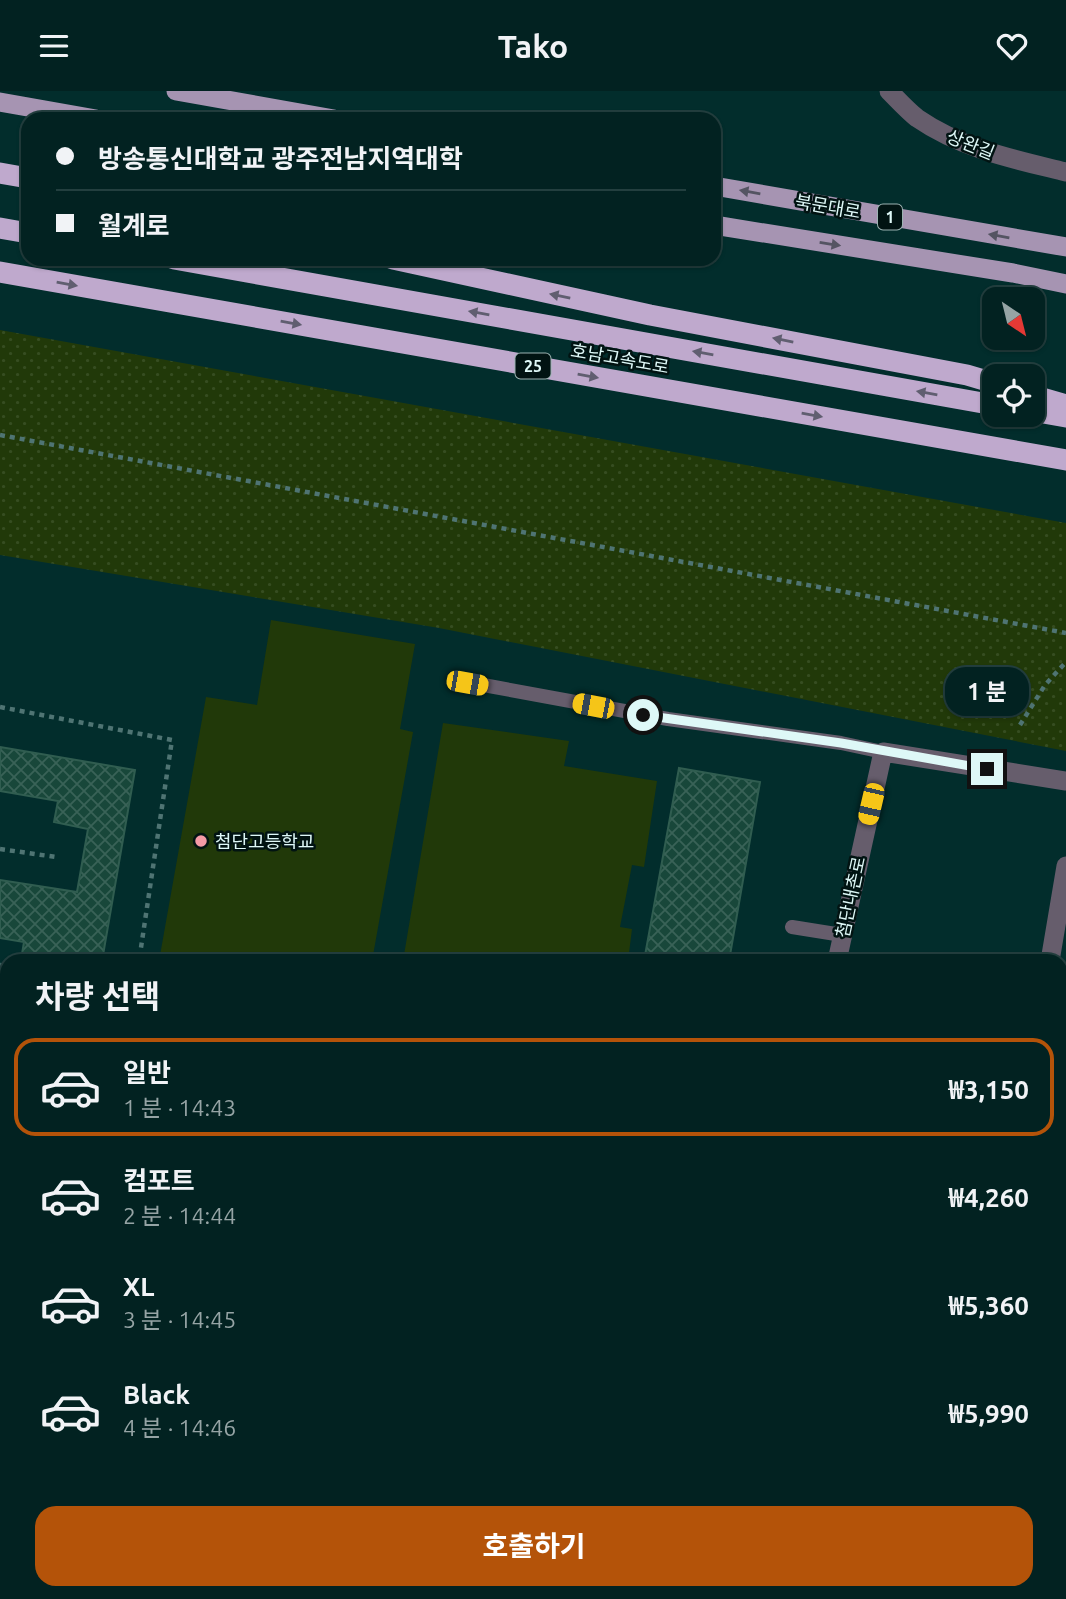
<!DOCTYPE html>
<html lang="ko">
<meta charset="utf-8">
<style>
body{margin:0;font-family:Ubuntu,"Noto Sans KR",sans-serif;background:#102f2e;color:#f1f3f6;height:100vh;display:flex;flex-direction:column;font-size:26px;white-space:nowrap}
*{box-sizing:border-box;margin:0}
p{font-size:23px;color:#96a4a5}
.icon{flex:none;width:38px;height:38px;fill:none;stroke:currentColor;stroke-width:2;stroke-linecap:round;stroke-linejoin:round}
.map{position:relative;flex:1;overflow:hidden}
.panel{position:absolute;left:0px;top:863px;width:1068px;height:646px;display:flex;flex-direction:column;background:#022221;border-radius:21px 21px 0 0;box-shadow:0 2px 5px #0004,0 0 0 2px #233f3f}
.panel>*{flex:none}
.guide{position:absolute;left:21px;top:21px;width:700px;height:154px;border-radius:21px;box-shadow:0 2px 5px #0004,0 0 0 2px #233f3f;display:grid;align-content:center;height:154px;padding:0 35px;background:#022221}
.needle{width:46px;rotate:145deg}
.fabs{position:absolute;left:982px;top:196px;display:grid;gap:14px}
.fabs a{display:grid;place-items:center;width:63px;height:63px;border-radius:14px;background:#022221;box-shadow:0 2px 5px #0004,0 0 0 2px #233f3f;font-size:35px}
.end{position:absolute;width:32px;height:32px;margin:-16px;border:9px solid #def8f7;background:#111;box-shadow:0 0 0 4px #111}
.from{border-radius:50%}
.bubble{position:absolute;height:49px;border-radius:21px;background:#022221;box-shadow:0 2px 5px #0004,0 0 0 2px #233f3f;font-size:23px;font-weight:700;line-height:49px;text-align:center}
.car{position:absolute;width:21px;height:42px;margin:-21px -10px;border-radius:9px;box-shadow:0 0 5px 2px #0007;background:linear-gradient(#f5c518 24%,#345 0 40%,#f5c518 0 76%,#345 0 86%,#f5c518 0)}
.guide b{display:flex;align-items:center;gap:24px;height:66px;font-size:26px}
.guide b+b{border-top:2px solid #233f3f}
.guide i{width:18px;height:18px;background:#f1f3f6}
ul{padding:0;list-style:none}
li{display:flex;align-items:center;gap:21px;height:98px;margin:0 14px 10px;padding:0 21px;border:4px solid transparent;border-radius:21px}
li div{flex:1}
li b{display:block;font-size:26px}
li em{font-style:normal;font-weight:700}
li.current{border-color:#b45309}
li>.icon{width:63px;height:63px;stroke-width:1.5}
h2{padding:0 35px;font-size:32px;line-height:84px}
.action{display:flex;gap:14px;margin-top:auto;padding:14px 35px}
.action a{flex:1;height:80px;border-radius:21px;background:#b45309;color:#fff;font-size:28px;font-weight:700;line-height:80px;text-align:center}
header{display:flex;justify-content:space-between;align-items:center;height:91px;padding:0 35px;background:#022221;font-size:32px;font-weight:700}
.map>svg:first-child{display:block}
.park{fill:url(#park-dots)}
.pitch{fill:#213909}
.building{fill:url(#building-cross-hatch);stroke:#305d50;stroke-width:2}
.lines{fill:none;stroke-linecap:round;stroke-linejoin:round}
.path{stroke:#4f7473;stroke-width:4.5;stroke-dasharray:5 5;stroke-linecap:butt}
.service{stroke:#665d6c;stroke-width:14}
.minor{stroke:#665d6c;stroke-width:19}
.tertiary{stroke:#665d6c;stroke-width:19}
.primary{stroke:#a694b2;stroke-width:19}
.motorway{stroke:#bfa9cd;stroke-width:21}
.oneway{fill:#545462}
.oneway2{fill:#605e70}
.route{stroke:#def8f7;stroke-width:9}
.poi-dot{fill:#f49aa5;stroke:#011312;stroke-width:2.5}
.labels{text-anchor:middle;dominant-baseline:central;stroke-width:5;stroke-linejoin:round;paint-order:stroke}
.shield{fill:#011312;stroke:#9cb3b2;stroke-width:2}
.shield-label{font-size:16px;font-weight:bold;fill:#def8f7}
.street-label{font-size:18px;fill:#def8f7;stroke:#011312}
.poi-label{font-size:18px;fill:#def8f7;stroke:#011312;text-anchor:start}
</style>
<header><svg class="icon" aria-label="menu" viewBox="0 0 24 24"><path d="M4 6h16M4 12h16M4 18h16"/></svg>Tako<svg class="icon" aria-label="heart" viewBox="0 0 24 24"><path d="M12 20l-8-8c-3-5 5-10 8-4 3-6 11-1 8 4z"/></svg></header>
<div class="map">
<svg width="1066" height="1508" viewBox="0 0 1066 1508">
<defs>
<pattern id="park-dots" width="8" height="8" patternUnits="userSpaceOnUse" patternTransform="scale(1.75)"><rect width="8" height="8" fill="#213909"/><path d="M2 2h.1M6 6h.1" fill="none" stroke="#364d21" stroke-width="1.8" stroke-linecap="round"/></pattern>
<pattern id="building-cross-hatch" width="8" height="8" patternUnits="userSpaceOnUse" patternTransform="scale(1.75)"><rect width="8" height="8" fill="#18473a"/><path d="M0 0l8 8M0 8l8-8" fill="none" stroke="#396257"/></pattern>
</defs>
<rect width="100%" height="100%" fill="#022d2c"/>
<!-- park -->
<path class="park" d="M0,239L1066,432V660L439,537L0,464Z"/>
<!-- pitch -->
<path class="pitch" d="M271,529L415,553L400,638L413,641L372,870H159L206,606L257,614Z
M443,632L569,650L564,675L657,690L644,776L632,774L620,836L632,838L628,870H403Z"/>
<!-- building -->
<path class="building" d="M0,656L135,679L102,870L21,869L24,851L0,847V789L77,801L88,738L54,731L58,710L0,700Z
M679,677L760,691L729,870H644Z
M0,956L7,958V1017L0,1016Z
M327,1502H408L407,1508H326Z
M492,1502H558L557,1508H490Z"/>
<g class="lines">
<!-- path -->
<path class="path" d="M0,344L1066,542
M0,616L172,649L139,870
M1020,634L1045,594L1066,571
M0,758L56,766
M0,874L7,875
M1,957L7,924
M0,1023L7,1025"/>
<!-- service -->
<path class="service" d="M467,591L668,628L841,652L883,661
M792,836L842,844
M0,1073L7,1074
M231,1508L232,1502"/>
<!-- minor -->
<path class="minor" d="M889,0C898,9 907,19 917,27C962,58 1013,68 1066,81
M1050,870L1066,775
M1060,1023L1066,1024
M1060,1185L1066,1186
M966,1502L967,1508"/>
<!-- tertiary -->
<path class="tertiary" d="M837,870L883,661L1066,690
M756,1502L757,1508
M702,1508L704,1502"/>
<!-- primary -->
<path class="primary" d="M176,0L334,28
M0,11L96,28
M714,95L1066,156
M714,134L1013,182L1066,193"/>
<!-- motorway -->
<path class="motorway" d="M0,82L28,87
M0,137L28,142
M174,168L994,314
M393,168L650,224L967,284L994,292
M0,181L1066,369
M1032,304L1066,314
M1032,320L1066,326"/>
</g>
<!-- one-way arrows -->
<defs><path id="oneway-solid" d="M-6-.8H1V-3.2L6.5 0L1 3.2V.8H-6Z" transform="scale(1.75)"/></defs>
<g class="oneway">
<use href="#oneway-solid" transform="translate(750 101) rotate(-170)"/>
<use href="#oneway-solid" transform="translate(999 145) rotate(-170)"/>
<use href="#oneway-solid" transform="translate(830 153) rotate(9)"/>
</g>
<g class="oneway2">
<use href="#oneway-solid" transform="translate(67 193) rotate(10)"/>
<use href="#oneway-solid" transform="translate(560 205) rotate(-168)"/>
<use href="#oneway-solid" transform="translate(479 222) rotate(-170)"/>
<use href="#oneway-solid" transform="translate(291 232) rotate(10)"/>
<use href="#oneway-solid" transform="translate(783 249) rotate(-169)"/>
<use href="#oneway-solid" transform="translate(703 262) rotate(-170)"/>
<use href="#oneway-solid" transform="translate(588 285) rotate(10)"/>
<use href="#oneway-solid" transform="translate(927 302) rotate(-170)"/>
<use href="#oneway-solid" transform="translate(812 324) rotate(10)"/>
</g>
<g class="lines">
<!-- route -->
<path class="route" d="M643,624L841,652L987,678"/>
</g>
<!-- markers -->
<circle class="poi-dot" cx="201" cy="750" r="7"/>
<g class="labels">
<!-- shield labels -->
<g class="shield">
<rect x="878" y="113.5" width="24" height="25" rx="5"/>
<rect x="515.5" y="262.5" width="35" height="25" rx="5"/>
</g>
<g class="shield-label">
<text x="890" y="126">1</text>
<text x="533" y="275">25</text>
</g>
<!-- street labels -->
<g class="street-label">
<text transform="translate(971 53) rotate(22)">상완길</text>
<text transform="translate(828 115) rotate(10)">북문대로</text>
<text transform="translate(620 267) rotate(10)">호남고속도로</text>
<text transform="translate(850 806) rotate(-78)">첨단내촌로</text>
</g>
<!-- poi labels -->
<g class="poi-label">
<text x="215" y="750">첨단고등학교</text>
</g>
</g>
</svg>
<div class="fabs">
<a><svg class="needle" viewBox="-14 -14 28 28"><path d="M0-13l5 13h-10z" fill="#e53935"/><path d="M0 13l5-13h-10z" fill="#96a4a5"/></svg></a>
<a><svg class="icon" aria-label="locate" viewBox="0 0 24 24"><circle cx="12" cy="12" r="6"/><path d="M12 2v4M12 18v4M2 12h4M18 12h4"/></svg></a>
</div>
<i class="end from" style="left:643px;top:624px"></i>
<i class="end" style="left:987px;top:678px"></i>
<div class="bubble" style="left:945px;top:576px;width:84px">1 분</div>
<i class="car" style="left:467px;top:592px;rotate:100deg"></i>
<i class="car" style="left:593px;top:615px;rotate:281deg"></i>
<i class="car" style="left:871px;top:713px;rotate:193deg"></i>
<div class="guide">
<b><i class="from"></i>방송통신대학교 광주전남지역대학</b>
<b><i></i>월계로</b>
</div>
<section class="panel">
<h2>차량 선택</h2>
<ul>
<li class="current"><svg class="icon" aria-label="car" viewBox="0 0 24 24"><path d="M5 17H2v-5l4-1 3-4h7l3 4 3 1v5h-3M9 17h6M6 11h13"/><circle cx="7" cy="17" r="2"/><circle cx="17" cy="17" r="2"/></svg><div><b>일반</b><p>1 분 · 14:43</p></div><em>₩3,150</em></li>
<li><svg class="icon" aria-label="car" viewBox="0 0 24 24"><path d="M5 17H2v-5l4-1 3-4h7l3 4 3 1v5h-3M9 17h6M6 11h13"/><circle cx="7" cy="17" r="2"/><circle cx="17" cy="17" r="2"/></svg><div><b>컴포트</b><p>2 분 · 14:44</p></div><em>₩4,260</em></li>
<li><svg class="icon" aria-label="car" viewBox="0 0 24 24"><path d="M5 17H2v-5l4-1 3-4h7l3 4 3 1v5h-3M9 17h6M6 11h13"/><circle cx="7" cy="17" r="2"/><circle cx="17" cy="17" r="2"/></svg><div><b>XL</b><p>3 분 · 14:45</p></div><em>₩5,360</em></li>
<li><svg class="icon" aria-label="car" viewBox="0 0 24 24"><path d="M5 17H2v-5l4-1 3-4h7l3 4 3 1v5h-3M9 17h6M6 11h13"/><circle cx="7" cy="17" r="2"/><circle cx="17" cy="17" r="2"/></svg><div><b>Black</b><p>4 분 · 14:46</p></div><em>₩5,990</em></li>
</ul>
<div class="action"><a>호출하기</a></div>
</section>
</div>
